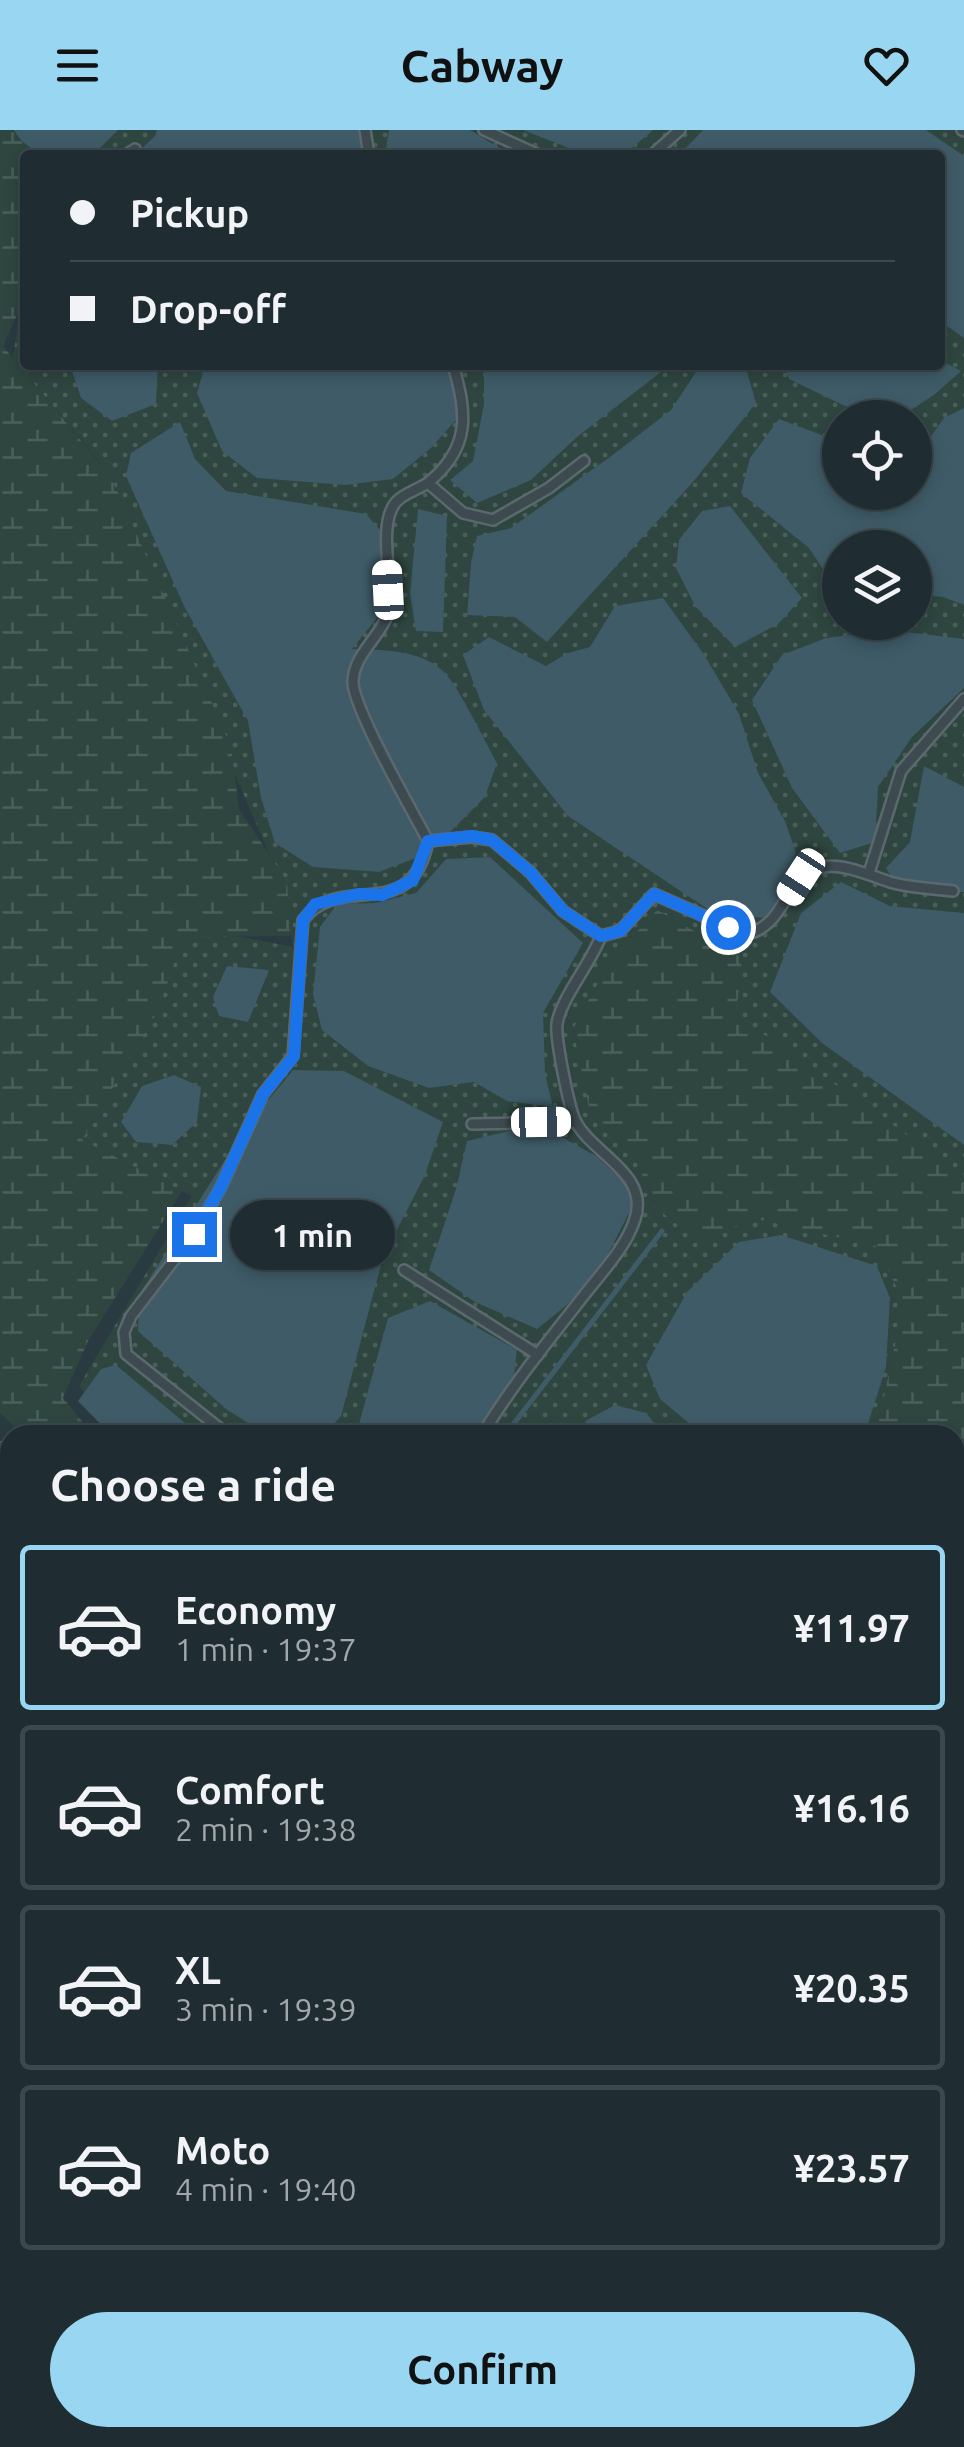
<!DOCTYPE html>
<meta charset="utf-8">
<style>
body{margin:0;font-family:Ubuntu,sans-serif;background:#2c383d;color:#f1f3f6;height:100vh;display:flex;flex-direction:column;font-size:38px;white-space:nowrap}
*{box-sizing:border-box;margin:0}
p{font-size:32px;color:#a1a7ab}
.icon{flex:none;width:55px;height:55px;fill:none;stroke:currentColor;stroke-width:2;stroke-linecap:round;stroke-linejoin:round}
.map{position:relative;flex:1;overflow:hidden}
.drawer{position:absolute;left:0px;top:1295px;width:965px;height:1022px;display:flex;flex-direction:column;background:#1f2c31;border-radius:30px 30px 0 0;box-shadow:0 5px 15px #0003,0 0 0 2px #3c484d}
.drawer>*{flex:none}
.banner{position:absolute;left:20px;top:20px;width:925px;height:220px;border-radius:10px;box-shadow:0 5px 15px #0003,0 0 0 2px #3c484d;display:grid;align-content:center;height:220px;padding:0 50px;background:#1f2c31}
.fabs{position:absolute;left:822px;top:270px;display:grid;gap:20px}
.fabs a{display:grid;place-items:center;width:110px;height:110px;border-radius:50%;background:#1f2c31;box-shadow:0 5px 15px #0003,0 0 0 2px #3c484d;font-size:50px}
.end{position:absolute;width:45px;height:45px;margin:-22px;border:12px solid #1a73e8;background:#fff;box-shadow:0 0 0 5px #fff}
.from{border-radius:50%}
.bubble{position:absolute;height:70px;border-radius:35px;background:#1f2c31;box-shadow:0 5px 15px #0003,0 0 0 2px #3c484d;font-size:32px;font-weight:600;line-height:70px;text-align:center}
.car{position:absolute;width:30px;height:60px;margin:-30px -15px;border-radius:12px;box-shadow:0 0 8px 2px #0007;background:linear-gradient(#fff 24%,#345 0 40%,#fff 0 76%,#345 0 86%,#fff 0)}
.banner b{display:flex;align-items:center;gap:35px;height:95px;font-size:38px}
.banner b+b{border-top:2px solid #3c484d}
.banner i{width:25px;height:25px;background:#f1f3f6}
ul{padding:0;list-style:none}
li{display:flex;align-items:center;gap:30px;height:165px;margin:0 20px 15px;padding:0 30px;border:5px solid #3c484d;border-radius:10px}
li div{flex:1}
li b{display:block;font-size:38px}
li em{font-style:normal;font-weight:600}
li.on{border-color:#99d6f1}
li>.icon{width:90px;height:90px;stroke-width:1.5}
h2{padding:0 50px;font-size:45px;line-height:120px}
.button{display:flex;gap:20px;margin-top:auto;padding:20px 50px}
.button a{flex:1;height:115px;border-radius:60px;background:#99d6f1;color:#111;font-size:40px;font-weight:600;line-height:115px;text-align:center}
header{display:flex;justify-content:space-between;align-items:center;height:130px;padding:0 50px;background:#99d6f1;color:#111;font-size:45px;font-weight:600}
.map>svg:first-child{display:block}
.grass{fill:url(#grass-dots);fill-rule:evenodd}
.forest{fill:url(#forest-firs)}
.wetland{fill:url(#wetland-marsh)}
.cemetery{fill:url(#cemetery-stones)}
.water{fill:#3e5b67}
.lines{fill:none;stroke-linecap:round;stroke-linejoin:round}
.stream{stroke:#3e5b67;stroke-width:5}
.river{stroke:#3e5b67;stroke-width:30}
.lane-casing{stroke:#5b696e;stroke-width:14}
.street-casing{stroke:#5b696e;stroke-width:22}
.path{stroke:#4d635e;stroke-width:2.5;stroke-dasharray:8 8;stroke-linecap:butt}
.lane{stroke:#3d4b51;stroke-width:9}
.street{stroke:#3d4b51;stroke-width:18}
.route{stroke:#1a73e8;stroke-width:12}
</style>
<header><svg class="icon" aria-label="menu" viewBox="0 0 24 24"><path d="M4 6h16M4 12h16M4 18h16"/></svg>Cabway<svg class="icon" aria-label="heart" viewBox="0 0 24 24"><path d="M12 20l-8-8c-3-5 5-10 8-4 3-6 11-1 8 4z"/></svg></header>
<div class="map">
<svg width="964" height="2317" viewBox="0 0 964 2317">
<defs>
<pattern id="grass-dots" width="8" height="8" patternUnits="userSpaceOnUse" patternTransform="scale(2.5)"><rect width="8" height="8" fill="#2e463f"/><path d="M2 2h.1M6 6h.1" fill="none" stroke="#4a5f59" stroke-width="1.8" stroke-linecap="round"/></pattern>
<pattern id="forest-firs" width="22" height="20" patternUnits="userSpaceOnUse" patternTransform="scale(2.5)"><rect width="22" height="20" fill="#2e463f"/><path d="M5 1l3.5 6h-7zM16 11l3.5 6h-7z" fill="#4a5f59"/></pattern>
<pattern id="wetland-marsh" width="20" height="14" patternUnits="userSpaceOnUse" patternTransform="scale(2.5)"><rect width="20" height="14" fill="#2e463f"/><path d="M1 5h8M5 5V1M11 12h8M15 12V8" fill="none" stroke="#4a5f59"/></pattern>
<pattern id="cemetery-stones" width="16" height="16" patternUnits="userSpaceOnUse" patternTransform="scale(2.5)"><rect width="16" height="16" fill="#2e463f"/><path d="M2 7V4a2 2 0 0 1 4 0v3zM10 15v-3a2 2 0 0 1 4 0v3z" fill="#4a5f59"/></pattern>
</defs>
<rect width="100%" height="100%" fill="#293b41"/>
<!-- grass -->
<path class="grass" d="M0,0H964V1808L955,1804V1305H117L79,1256L192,1066L82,1011L181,796L294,817L271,728L102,335L13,228L25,139V235H940V25H25ZM840,288H915V362H840ZM840,418H915V492H840Z
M0,2045L10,2052V2308H286L283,2317H0Z
M955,2134L964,2149V2317H765L757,2308H832L833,2311L835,2308H955Z"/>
<!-- forest -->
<path class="forest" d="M10,1560V1939L0,1942V1572Z
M401,2308H753L760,2317H395Z"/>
<!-- wetland -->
<path class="wetland" d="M0,0H17L36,25H25V167L3,216L111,347L231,616L239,679L287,751L290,806L183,807L158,881L82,1010L182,1061L88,1211L63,1268L93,1305H24L0,1283Z
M657,780L742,828L736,885L964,1045V1341L955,1344V1305H876L904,1172L876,1116L756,1089L698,1110L652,1075L639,1034L589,977L573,899L609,833Z"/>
<!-- cemetery -->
<path class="cemetery" d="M955,1860L964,1863V2149L955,2133Z"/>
<!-- water -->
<path class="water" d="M14,0H118L93,25C62,25 32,31 14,0Z
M157,0H359L366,25H135L155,6Z
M389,0H470L511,25H385Z
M523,0H653L632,18H569Z
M703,0H926L964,26V208L940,191V25H679Z
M940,230L961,241L934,265L898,288L845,276L789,249L784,235H940Z
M70,235H158L156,274L112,291L81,268Z
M205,235H459L461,284L431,318L393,349L345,355L257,348L222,321L197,263Z
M484,235H670L577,307L531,350L477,373L450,350L473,331L484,274Z
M710,235H745L756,273L693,352L547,512L515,487L467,485L471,433L477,406L511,398L614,324L671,280L696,242Z
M964,278V475L943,467L915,464V418H840V465L809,418L741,363L750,328L779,289L840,312V362H915V320L922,319L944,288Z
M180,292L195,329L226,361L366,384L386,407L396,448L377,488L352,519C382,520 421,519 444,542C459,557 485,612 497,633L485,667L429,723L379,742L313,737L275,713L261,668L248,591L184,476L126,346L131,323Z
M730,376L802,468L778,494L735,517L695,476L676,438L679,410L702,381Z
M418,379L447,386L443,502L416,501L410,464Z
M663,468L705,526L739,584L758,643L785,691L796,723L786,755L769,788L715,784L568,686L484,580L463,525L489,507L546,536L568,523L590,517L615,476Z
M888,500L964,509V558L912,607L878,657L875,712L840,723L792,658L752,570L782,525L826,508Z
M924,636L964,657V762L899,761L886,738L910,712Z
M490,727L583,813L543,883L545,944L553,977L507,971L474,952L429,958L368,936L322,900L313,864L320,797L337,774L375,773L416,763L446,729Z
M841,752L890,776L964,783V1015L822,913L770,862L801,783Z
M227,836L269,840L248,892L219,886L213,867Z
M293,940L344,941L443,992L425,1045L383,1127L341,1286L324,1305H267L226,1279L138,1201L139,1165L246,997Z
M174,945L201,957L197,992L172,1015L136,1012L121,992L142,956Z
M538,994L596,1026L638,1065L593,1154L537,1199L475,1172L429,1140L456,1059L467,1011Z
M781,1105L877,1136L890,1168L886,1237L867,1297L836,1305L696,1299L660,1269L646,1235L687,1162L739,1112Z
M430,1171L517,1220L513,1254L478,1305H356L388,1188Z
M116,1235L198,1304L199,1305H111L78,1271L101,1239Z
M615,1275L646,1283L664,1305H576L587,1290Z
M964,1362V1617L955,1636V1364Z"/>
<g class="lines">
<!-- stream -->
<path class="stream" d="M505,1305L662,1101
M10,2317L28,2308"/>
<!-- river -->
<path class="river" d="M955,1719L964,1705"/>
<defs>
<path id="lane" d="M365,0L369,25
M484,0L539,25
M962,0L964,1
M126,25L135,19
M652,25L680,0
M428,353L463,383L493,390L549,358L584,331
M428,711L472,707L492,710L530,742L563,781L601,806
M869,743L901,641L964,569
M472,994L576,992
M404,1140L538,1225
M228,1305L126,1224L124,1202L131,1186L194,1104L221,1057L263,964L293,926L303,790C341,740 412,797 428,711C413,682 353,578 353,552C353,523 385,504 389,478C393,451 377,394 396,372C404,363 420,359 429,352C471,317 467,283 453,235
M482,1305C512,1255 549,1210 585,1164C603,1141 626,1117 635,1089C650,1043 591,1024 575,990C569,977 555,908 557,894C560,870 591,833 601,806L620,801L654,764L729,797L754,802C779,791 783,768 800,749C824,723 863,743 890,752C909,758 932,758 953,761
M955,1359L964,1358
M955,1681L964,1664
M0,2012L10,2018"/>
<path id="street" d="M0,1322L10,1333
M955,1824L964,1828
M311,2317L315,2308"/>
</defs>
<!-- lane casing -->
<use href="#lane" class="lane-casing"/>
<!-- street casing -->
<use href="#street" class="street-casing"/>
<!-- path -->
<path class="path" d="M955,1891L964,1899"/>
<!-- lane -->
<use href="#lane" class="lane"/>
<!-- street -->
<use href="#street" class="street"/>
</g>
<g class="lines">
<!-- route -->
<path class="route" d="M194,1104L221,1057L263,964L294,926L303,790L315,774L359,764L382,765L413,750L428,711L472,706L492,710L530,742L563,781L601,806L620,801L654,764L728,797"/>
</g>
</svg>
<div class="fabs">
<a><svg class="icon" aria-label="locate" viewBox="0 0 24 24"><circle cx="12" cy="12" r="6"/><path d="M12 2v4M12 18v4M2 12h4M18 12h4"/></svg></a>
<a><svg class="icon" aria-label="layers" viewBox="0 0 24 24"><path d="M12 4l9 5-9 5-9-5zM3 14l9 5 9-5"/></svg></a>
</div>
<i class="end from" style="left:728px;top:797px"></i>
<i class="end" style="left:194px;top:1104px"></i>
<div class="bubble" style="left:230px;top:1070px;width:165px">1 min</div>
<i class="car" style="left:388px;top:460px;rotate:357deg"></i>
<i class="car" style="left:801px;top:747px;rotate:213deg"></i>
<i class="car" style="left:541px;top:992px;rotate:89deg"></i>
<div class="banner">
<b><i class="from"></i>Pickup</b>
<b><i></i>Drop-off</b>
</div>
<section class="drawer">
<h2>Choose a ride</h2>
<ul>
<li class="on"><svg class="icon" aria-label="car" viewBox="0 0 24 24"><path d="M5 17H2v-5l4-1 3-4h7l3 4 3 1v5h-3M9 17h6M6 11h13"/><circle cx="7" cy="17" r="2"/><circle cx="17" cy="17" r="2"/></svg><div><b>Economy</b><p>1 min · 19:37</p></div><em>¥11.97</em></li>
<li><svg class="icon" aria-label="car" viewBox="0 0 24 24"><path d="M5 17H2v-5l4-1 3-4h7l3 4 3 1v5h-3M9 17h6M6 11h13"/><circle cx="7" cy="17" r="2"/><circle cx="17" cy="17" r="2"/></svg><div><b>Comfort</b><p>2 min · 19:38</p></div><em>¥16.16</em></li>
<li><svg class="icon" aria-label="car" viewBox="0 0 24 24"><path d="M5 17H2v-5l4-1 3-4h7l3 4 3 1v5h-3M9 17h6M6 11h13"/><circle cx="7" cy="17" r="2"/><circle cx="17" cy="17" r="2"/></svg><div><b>XL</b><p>3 min · 19:39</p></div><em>¥20.35</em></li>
<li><svg class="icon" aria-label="car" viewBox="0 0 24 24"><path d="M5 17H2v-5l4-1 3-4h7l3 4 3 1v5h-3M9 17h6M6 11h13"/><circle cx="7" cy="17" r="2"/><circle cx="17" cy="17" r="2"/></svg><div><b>Moto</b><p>4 min · 19:40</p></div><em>¥23.57</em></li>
</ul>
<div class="button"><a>Confirm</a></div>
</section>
</div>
